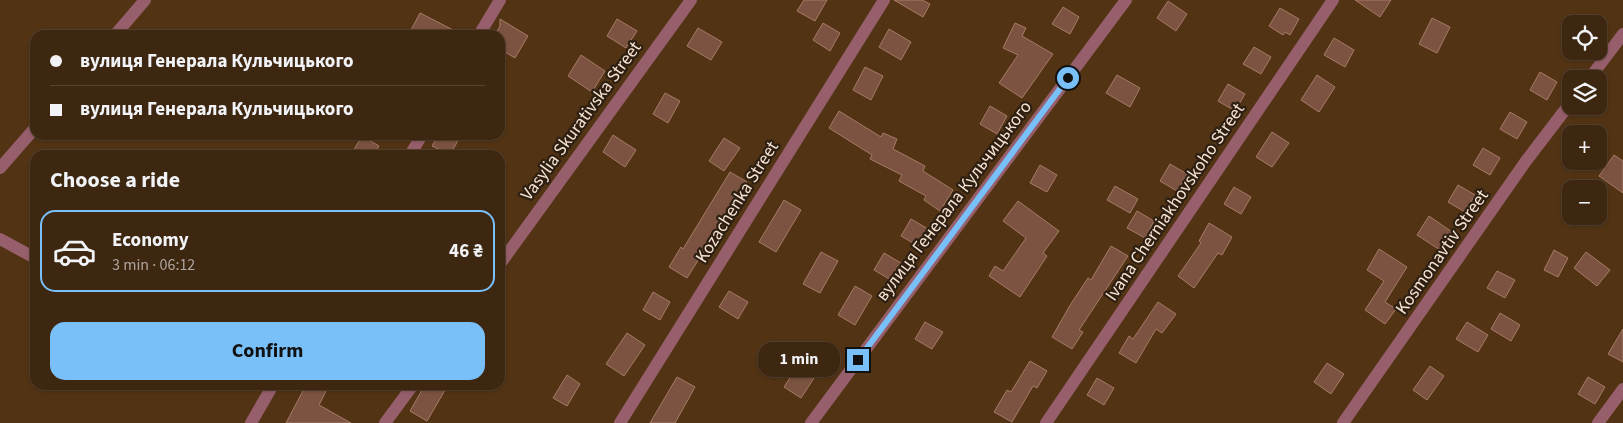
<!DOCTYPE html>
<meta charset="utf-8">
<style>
body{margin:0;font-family:"Source Sans 3",sans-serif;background:#49331e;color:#f1f3f6;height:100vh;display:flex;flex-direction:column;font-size:19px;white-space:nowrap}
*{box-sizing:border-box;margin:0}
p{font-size:16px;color:#ada59f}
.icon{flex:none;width:28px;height:28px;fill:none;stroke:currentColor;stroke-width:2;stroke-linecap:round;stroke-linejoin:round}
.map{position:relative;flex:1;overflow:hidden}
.sheet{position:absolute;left:30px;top:150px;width:475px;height:240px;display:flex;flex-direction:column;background:#3e2710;border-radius:15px;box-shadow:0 1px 4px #0004,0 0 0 1px #574430}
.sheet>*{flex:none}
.top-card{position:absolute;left:30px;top:30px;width:475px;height:110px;border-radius:15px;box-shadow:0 1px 4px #0004,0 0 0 1px #574430;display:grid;align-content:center;height:110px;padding:0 20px;background:#3e2710}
.buttons{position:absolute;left:1562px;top:15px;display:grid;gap:10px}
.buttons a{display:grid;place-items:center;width:45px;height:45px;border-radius:10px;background:#3e2710;box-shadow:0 1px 4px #0004,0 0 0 1px #574430;font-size:25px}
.end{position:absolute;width:22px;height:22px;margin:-11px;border:6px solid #79bff8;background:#111;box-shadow:0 0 0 2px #111}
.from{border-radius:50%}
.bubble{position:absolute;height:35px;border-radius:15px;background:#3e2710;box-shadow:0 1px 4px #0004,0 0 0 1px #574430;font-size:16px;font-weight:700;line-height:35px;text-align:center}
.top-card b{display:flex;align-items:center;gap:18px;height:48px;font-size:19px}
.top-card b+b{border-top:1px solid #574430}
.top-card i{width:12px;height:12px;background:#f1f3f6}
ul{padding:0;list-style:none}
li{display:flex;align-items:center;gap:15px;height:82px;margin:0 10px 8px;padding:0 10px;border:2px solid #574430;border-radius:15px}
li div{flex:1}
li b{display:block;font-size:19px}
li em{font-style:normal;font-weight:700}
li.current{border-color:#79bff8}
li>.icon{width:45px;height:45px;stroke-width:1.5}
h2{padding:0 20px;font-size:22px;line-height:60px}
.button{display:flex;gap:10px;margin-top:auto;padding:10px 20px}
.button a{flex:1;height:58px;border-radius:15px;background:#79bff8;color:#111;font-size:20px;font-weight:700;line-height:58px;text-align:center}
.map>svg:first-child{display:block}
.building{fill:#7c5341;stroke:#a67a67}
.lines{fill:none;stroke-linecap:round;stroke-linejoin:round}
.minor{stroke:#975f6c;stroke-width:12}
.route{stroke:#79bff8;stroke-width:6}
.labels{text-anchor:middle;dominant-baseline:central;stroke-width:4.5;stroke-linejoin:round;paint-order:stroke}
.street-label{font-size:18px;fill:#f6e3d2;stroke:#2d1f12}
</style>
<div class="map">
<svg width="1623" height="423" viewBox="0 0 1623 423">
<rect width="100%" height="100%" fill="#523415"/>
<!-- building -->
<path class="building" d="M804,0H827L815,21L797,11Z
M894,0H922L930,4L923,17Z
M1355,0H1391L1380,17Z
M1168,1L1187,14L1176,31L1157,18Z
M1063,7L1079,17L1070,34L1052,24Z
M1280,8L1299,19L1290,35L1285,32L1283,35L1269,26Z
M420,13L463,35H421L411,30Z
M1432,18L1450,27L1437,53L1419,44Z
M500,19L528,36L515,58L500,49V35H495L500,26Z
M617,19L637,31L626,48L607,36Z
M823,23L840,33L830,51L813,40Z
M1015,23L1026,28L1022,36L1053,54L1022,98L999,83L1018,55L1003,48Z
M698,28L722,42L711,60L687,46Z
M889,29L911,42L901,60L879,47Z
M1334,38L1354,50L1345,67L1324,55Z
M1254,47L1271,57L1261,74L1243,64Z
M581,55L605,71L592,92L568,76Z
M865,67L883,76L871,100L853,90Z
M1540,72L1557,82L1547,100L1530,90Z
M1117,75L1140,88L1130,107L1106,93Z
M1317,75L1335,87L1319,112L1301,100Z
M1228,84L1245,94L1235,111L1218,101Z
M665,93L680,101L668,123L653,114Z
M990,106L1007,116L997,134L980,124Z
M839,111L881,137L883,133L897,139L893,149L925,166L923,171L953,190L940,211L924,200L926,196L899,181L902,175L870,159L872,155L829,128Z
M1510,112L1527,122L1517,139L1500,129Z
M1272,132L1289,143L1272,167L1256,157Z
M438,135H461L450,155L432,146Z
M613,135L636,150L625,167L603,152Z
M362,136L379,146L374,155H351Z
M724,138L740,148L724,171L709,161Z
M1483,148L1500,158L1490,175L1473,165Z
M1614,155L1623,161V193L1599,176Z
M1170,164L1187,174L1177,191L1160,181Z
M1040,165L1057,175L1047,192L1030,183Z
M730,172L747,182L687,278L669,267L681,247L683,249Z
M1458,185L1475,195L1465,212L1448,202Z
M1115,186L1138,199L1130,213L1107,200Z
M1234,187L1251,197L1241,214L1224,204Z
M784,200L801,210L776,252L759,242Z
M1018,201L1059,231L1043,253L1047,256L1020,297L989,276L995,266L1003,271L1026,238L1003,221Z
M1137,211L1154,221L1145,238L1127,228Z
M1429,216L1452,232L1440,250L1417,235Z
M911,219L928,229L918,246L901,236Z
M1209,223L1232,237L1222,255L1218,253L1194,288L1178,276L1201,243L1199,241Z
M1111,246L1128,256L1079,330L1083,332L1072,349L1052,337L1069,307L1088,278L1091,280Z
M1379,249L1407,267L1385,302L1396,309L1385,324L1365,310L1384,281L1367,270Z
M1554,250L1568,258L1558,277L1544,270Z
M821,252L838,261L820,293L803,284Z
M1586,252L1610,270L1597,286L1574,268Z
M884,253L901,263L891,280L874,270Z
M1497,271L1515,280L1505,298L1487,288Z
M855,286L872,296L855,325L838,315Z
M729,291L748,302L738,319L719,307Z
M653,292L670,302L660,320L643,310Z
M1158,302L1176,314L1162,333L1156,329L1136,363L1119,353L1129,336L1133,339Z
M1500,313L1520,325L1511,341L1491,329Z
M925,322L943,332L932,349L915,339Z
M1467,322L1488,335L1478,352L1456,339Z
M1623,329V362L1608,354Z
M627,333L645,345L624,376L606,364Z
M1030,361L1047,371L1037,388L1033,386L1012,422L994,412L1007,390L1011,392Z
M1327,363L1344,374L1331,394L1314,382Z
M1430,366L1444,376L1427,400L1413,390Z
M797,367L814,378L801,398L784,387Z
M567,375L580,384L567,406L553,398Z
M677,377L695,387L675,423H650Z
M1588,377L1605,387L1595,404L1578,394Z
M1097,378L1114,388L1104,405L1087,395Z
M306,385H329L319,405L351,423H286Z
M425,385H448L427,421L410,411Z"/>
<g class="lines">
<!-- minor -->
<path class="minor" d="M115,35L145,0
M479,35L500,0
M1589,79L1623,34
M410,155L422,135
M0,168L35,128
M0,239L35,258
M500,264L691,0
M251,423L273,385
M385,423L413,385
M620,423L884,0
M811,423L1126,0
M1046,423L1333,0
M1343,423L1526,161L1571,102
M1598,423L1623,389"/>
</g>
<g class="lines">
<!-- route -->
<path class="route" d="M858,360L1068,78"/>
</g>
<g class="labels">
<!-- street labels -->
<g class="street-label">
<text transform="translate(581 121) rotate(-54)">Vasylia Skurativska Street</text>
<text transform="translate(954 201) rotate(-53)">вулиця Генерала Кульчицького</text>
<text transform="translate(737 202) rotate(-58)">Kozachenka Street</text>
<text transform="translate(1175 202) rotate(-56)">Ivana Cherniakhovskoho Street</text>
<text transform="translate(1442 252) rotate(-55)">Kosmonavtiv Street</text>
</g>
</g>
</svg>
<div class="buttons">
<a><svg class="icon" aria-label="locate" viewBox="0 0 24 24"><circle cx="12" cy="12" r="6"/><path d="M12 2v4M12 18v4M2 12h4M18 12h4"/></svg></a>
<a><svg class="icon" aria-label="layers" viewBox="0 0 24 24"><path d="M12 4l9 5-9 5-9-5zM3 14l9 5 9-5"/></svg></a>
<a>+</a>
<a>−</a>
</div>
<i class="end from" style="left:1068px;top:78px"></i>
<i class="end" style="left:858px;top:360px"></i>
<div class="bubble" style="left:758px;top:342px;width:82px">1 min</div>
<div class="top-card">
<b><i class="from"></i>вулиця Генерала Кульчицького</b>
<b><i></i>вулиця Генерала Кульчицького</b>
</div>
<section class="sheet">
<h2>Choose a ride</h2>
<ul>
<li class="current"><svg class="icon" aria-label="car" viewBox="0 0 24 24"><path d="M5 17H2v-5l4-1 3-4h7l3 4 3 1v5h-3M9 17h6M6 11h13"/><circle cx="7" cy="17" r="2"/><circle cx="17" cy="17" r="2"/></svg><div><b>Economy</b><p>3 min · 06:12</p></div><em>46 ₴</em></li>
</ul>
<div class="button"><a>Confirm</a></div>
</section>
</div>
